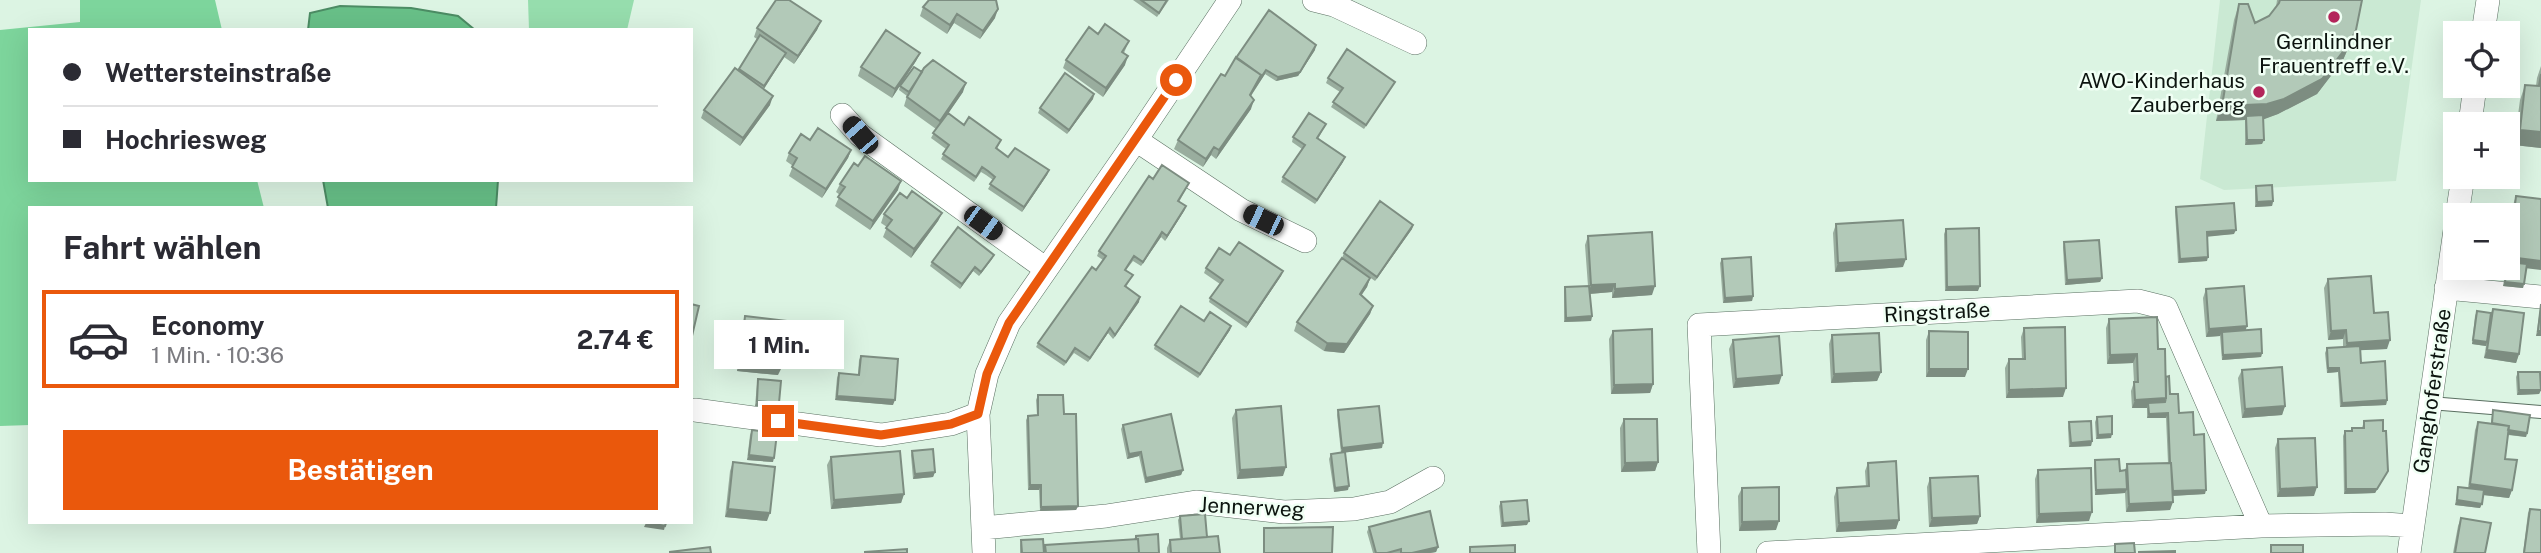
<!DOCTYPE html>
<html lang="de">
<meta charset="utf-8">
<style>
body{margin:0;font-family:"Public Sans",sans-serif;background:#f7f7f7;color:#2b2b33;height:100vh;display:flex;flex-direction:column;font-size:26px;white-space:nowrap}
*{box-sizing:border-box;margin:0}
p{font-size:23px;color:#7c7c81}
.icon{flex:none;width:38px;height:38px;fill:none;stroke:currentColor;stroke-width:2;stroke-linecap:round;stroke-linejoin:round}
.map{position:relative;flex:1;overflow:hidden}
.details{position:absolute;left:28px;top:206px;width:665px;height:318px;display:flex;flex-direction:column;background:#fff;border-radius:0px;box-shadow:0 7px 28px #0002}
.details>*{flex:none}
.banner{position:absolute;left:28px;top:28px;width:665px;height:154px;border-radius:0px;box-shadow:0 7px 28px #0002;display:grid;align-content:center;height:154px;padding:0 35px;background:#fff}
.buttons{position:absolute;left:2443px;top:21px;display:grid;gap:14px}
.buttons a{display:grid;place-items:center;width:77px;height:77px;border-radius:0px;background:#fff;box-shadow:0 7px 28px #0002;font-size:35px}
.end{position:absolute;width:32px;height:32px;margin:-16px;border:9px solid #ea580c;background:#fff;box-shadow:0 0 0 4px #fff}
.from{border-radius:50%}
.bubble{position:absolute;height:49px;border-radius:0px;background:#fff;box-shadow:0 7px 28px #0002;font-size:23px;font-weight:700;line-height:49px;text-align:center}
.car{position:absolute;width:21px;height:42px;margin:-21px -10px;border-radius:9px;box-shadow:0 0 5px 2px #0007;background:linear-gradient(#222 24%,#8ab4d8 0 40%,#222 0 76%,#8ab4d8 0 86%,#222 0)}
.banner b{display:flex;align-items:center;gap:24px;height:66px;font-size:26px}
.banner b+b{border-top:2px solid #e1e1e2}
.banner i{width:18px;height:18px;background:#2b2b33}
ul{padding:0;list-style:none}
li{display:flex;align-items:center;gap:21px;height:98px;margin:0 14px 10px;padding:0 21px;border:4px solid #e1e1e2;border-radius:0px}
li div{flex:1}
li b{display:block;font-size:26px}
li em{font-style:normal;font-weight:700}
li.selected{border-color:#ea580c}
li>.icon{width:63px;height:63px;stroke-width:1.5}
h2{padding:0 35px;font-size:32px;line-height:84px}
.cta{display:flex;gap:14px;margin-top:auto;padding:14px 35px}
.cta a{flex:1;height:80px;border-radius:0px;background:#ea580c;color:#fff;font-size:28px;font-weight:700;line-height:80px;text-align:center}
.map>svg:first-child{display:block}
.built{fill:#cae9d3}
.green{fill:#96ddad}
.forest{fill:#7dd59c}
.water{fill:#68c088;stroke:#4c8c64;stroke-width:2}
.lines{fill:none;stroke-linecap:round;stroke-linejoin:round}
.service-casing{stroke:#5a6f61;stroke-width:14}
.minor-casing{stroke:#5a6f61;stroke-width:24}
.service{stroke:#fff;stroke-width:12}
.minor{stroke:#fff;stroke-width:23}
.wall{fill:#99ad9e}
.shaded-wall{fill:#7d8d81}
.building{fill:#b2c9b8;stroke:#7d8d81;stroke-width:2}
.route{stroke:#ea580c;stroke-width:9}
.poi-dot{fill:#b3255a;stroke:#f0fff4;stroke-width:2.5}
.labels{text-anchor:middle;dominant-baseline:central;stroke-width:5;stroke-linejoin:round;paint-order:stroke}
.poi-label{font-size:21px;fill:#0c140f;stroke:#f0fff4}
.street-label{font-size:21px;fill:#0c140f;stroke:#f0fff4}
</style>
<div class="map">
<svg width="2541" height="553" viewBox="0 0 2541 553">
<rect width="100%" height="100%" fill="#dcf4e3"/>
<!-- built -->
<path class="built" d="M2220,0H2421L2396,181L2224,190L2200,179Z"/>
<!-- green -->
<path class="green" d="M528,0H634L627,30H529Z"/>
<!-- forest -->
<path class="forest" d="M80,0H215L222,30H30V180H257L264,208H30V425L0,426V30L80,22Z"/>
<!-- water -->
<path class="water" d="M340,6L411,8L458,16L475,30H308L310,13Z
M323,180H498L496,208H328Z"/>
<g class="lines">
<defs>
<path id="service" d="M2430,403L2541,412"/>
<path id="minor" d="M1314,0L1334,5L1415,43
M2483,33L2488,0
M842,115L860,135L1046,269
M2470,124L2475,86
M1136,140L1241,210L1305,241
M2457,215L2463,177
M2446,288L2541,297
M695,410L881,435L951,424L978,414
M983,528L1106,516L1196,502L1284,512L1354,509L1390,502L1433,478
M984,553L978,414L987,374L1009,323L1136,140L1230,0
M1709,553L1699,325L2138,301L2166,308L2261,526
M1768,553L2261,526L2385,524L2412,526
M2409,553L2455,230"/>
</defs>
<!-- service casing -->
<use href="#service" class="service-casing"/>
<!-- minor casing -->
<use href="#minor" class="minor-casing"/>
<!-- service -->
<use href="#service" class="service"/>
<!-- minor -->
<use href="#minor" class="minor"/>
</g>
<!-- wall -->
<path class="wall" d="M1133,0H1169L1157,17Z
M2277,0H2362L2356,30L2343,60L2317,94L2278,114L2263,119L2262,144L2245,145V120L2216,121L2234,20L2239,4L2255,23L2269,16L2276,7Z
M923,7L995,18L980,39L954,23L947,34L920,16Z
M821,21L817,30L794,64L784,57L764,89L770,105L740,146L701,118L704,110L738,70L757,39L754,37L757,28Z
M1098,34L1129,41L1124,53L1125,65L1103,97L1063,68L1066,60Z
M1315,50L1298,76L1276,81L1265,74L1251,96V109L1216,159L1211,155L1203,167L1174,149L1178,140L1225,76Z
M920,53L916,61L892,98L858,76L861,67Z
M2541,66V148L2514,145L2520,100L2525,85L2536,86L2537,78Z
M922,72L963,92L948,113L964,125L1001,140L997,149L1008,157L1049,170L1047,175L1022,212L988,189L993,180L986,175L981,172L974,182L941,159L946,149L931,138L936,129L904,106L907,96L899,90L900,86Z
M1328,78L1393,86L1364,129L1331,107L1340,92L1326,83Z
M1094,94L1093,99L1067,134L1038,113L1040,108Z
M1326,124L1318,139L1343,162L1315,204L1281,182L1283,177L1302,149L1292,142L1293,137Z
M810,140L851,150L848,158L822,198L789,176L793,166L786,161L789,153Z
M1153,179L1189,183L1179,202L1186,206L1184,211L1165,241L1161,237L1141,266L1133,261L1126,270L1133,275L1126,287L1139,302L1113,339L1108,333L1088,362L1074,353L1064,366L1036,347L1038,343L1103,260L1097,256L1099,251Z
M840,184L898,190L870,230L835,206L840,195L836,192Z
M2256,186L2273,201L2272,206L2255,207V190Z
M2516,196L2526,268L2523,288L2503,286L2506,268H2508V251L2513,205Z
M907,198L942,213L938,221L911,258L883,237L887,227L881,223L884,214Z
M2176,207L2234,234L2207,236V261L2178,263L2175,211Z
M1836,224L1903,267L1835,272L1833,233Z
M1413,225L1412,229L1375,281L1342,258L1344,253Z
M1946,229L1978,291H1945L1944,234Z
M1588,236L1652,295L1612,298V292L1590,294L1592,316L1591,321L1564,322V291L1565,287L1588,286L1585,245Z
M2064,242L2102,278L2100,282L2065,285L2063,247Z
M992,259L979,276L973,271L960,289L930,266L932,262Z
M1722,259L1753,296L1752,301L1723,303L1720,263Z
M1206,268L1283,271L1281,276L1246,328L1209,302L1210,298L1220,284L1204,273Z
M1370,278L1367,287L1361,295L1373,306L1370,314L1344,353L1324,351L1294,331L1297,322Z
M2328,279L2374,313L2387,349L2360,350L2361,363L2387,400L2386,405L2340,407L2338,372L2327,373L2325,353L2327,348L2343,347V339L2328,340L2324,288Z
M2206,289L2246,330L2262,353L2261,357L2222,360L2220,336L2206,337L2203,298Z
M2541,303V336H2536Z
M2493,309L2519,354L2516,363L2484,358L2486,346L2472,344L2475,316L2477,311L2491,313Z
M745,316L778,375L737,371L742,325Z
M2109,319L2158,349L2170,394L2179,413L2194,435L2205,494L2173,496L2170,510L2126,512L2125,493L2095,495L2094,465L2095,460L2120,471L2125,470L2127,464L2168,463L2166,418H2147V408H2132L2131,391L2134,382L2133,363L2107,364L2106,328Z
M1204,321L1231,326L1230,330L1198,378L1154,349L1155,345Z
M2024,328L2063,397L2006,398L2005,368L2009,359H2022L2021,337Z
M1613,331L1653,384L1650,393L1611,394L1609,339Z
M1929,331L1965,377H1926V340Z
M1832,335L1881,372L1877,381L1831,383L1829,344Z
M1733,340L1779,384L1733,388L1729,349Z
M861,356L893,405L835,400L837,378L839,373L858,375L859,360Z
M2242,370L2285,406L2282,415L2242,418L2238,378Z
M2518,372L2541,390L2539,394L2517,395L2516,377Z
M758,379L779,403L778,407L755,406L757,384Z
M1038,395L1064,414L1078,506L1076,510L1040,511L1039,490H1028L1026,420L1028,416L1037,415L1036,400Z
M1236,410L1283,476L1237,479L1232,418Z
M1338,410L1382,448L1341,453L1337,415Z
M2493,410L2527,433L2526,437L2508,435L2505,459L2512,490L2509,498L2483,495L2480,508L2455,505L2458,487L2468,488L2475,430L2478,422L2491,423Z
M2097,417L2111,438L2096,439L2095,422Z
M1624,419L1658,462L1655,471L1621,472L1620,428Z
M2364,421L2383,431L2388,471L2375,493L2344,494L2343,436L2345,431H2351L2352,428H2362Z
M2069,422L2092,441L2091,446L2069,447L2068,427Z
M1123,425L1183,470L1181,475L1145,483L1139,456L1127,459L1121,429Z
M752,430L773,462L747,460L750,435Z
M2278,439L2314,496L2277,497L2275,448Z
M912,451L935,472L933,477L913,479L911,455Z
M1331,454L1348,490L1334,492L1329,459Z
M831,457L904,494L901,503L831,509L827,465Z
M733,462L767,521L725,517L730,471Z
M1868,463L1899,520L1896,529L1836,532L1834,497L1837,488L1866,487L1865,471Z
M2038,470L2089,521L2036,523L2035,479Z
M1930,478L1980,516L1977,524L1929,527L1927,487Z
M1742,488L1776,530L1739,531L1738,496Z
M1501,502L1527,525L1501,527L1499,506Z
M2530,509L2541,553H2523L2528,513Z
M1180,516L1207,537L1220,553H1167V548L1170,540L1180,539L1178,520Z
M2461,518L2485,553H2453L2458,526Z
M1369,527L1438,547L1436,552L1430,553H1373L1367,532Z
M1264,528L1332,553H1263V532Z
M1136,536L1159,553H1020V545L1021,540L1043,550L1045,545L1134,539Z"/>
<!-- shaded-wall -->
<path class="shaded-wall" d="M998,9L995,18L980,39L983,31Z
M957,14L954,23L947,34L950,25Z
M821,21L817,30L794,64L798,56Z
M2356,30L2343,60L2317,94L2278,114L2262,120L2246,116L2245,120L2216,121L2222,106Z
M1316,45L1315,50L1298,76L1276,81L1278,77Z
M786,53L784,57L763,90L764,86Z
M920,53L916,61L892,98L895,89Z
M1128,56L1125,65L1103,97L1106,88Z
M1266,70L1265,74L1246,103L1250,95L1261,75Z
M966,83L963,92L937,130L940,121Z
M1094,94L1093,99L1067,134L1069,130Z
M773,96L770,105L740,146L743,138Z
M1254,100L1251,109L1216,159L1219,150Z
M2520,130L2541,132V148L2514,145Z
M2247,140H2264L2262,144L2245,145Z
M1214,147L1211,155L1203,167L1206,159Z
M851,150L848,158L822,198L826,189Z
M1345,157L1343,162L1315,204L1317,200Z
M1049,170L1047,175L1022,212L1024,207Z
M901,181L898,190L870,230L873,221Z
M2273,201L2272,206L2255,207L2257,202Z
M1186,206L1184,211L1165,241L1167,236Z
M942,213L938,221L911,258L914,249Z
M1413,225L1412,229L1375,281L1377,277Z
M2236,230L2234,234L2205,237L2207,232Z
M1162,232L1161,237L1141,266L1143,262Z
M994,255L992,259L979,276L981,272Z
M2208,257L2207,261L2178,263L2180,259Z
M2509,257L2541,261V270L2508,266Z
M1906,259L1903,267L1835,272L1838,263Z
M975,267L973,271L960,289L962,284Z
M1283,271L1281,276L1246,328L1248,323Z
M1370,278L1367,287L1357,302L1360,294Z
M2102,278L2100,282L2065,285L2067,280Z
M2505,282L2524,284L2523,288L2503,286Z
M1615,284L1612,292L1588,294L1591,285Z
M1655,286L1652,295L1612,298L1615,289Z
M1980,286L1978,291H1945L1947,287Z
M1753,296L1752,301L1723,303L1725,298Z
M1140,297L1139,302L1113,339L1115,335Z
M1373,306L1370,314L1344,353L1324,351L1327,343Z
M1592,316L1591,321L1564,322L1566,318Z
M1231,326L1230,330L1198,378L1200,374Z
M2247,326L2244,335L2222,332L2220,336L2206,337L2209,329Z
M1110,328L1108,333L1088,362L1090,358Z
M2346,330L2343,339L2328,340L2331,331Z
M2538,331H2541V336H2536Z
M2390,340L2387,349L2344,351L2347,343Z
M2473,340L2487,342L2486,346L2472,344Z
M2487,350L2519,354L2516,363L2484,358Z
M2262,353L2261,357L2222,360L2223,355Z
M2137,354L2133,363L2107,364L2110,355Z
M740,362L782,367L778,375L737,371Z
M2328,368H2339L2338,372L2327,373Z
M1929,369H1968L1965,377H1926Z
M1881,372L1877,381L1831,383L1834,374Z
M1782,375L1779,384L1733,388L1736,379Z
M1653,384L1650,393L1611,394L1614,385Z
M2066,388L2063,397L2006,398L2009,390Z
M2519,390H2541L2539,394L2517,395Z
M837,396L895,400L893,405L835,400Z
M2166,398L2163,407L2148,403L2147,408H2132L2135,400Z
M2387,400L2386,405L2340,407L2342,403Z
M757,401L779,403L778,407L755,406Z
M2285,406L2282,415L2242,418L2245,409Z
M2168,413L2166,418H2147L2149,414Z
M2491,428L2527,433L2526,437L2489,432Z
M2112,434L2111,438L2096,439L2098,435Z
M2092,441L2091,446L2069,447L2071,443Z
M1383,443L1382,448L1341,453L1342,448Z
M1141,452L1139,456L1127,459L1129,454Z
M749,455L774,458L773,462L747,460Z
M1658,462L1655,471L1621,472L1625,463Z
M1286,467L1283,476L1237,479L1240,470Z
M1183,470L1181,475L1145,483L1146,478Z
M2388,471L2375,493L2344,494L2346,489Z
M935,472L933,477L913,479L915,474Z
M2470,484L2512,490L2509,498L2467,493Z
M1030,485H1041L1039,490H1028Z
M1349,486L1348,490L1334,492L1335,488Z
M2317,487L2314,496L2277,497L2280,489Z
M2127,489L2125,493L2095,495L2096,490Z
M2206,490L2205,494L2169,496L2171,491Z
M904,494L901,503L831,509L834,500Z
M2457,500L2482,504L2480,508L2455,505Z
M2173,502L2170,510L2126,512L2129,504Z
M1078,506L1076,510L1040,511L1041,507Z
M728,509L770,513L767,521L725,517Z
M2092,512L2089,521L2036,523L2039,514Z
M1980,516L1977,524L1929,527L1932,518Z
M1899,520L1896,529L1836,532L1839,523Z
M1529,521L1527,525L1501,527L1503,523Z
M1779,521L1776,530L1739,531L1742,522Z
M646,523H650L665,526L664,530L644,527Z
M1438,547L1436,552L1430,553H1412Z"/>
<!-- building -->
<path class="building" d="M776,0H789L821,21L798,56L757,28Z
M929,0H996L998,9L983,31L957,14L950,25L923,7Z
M1141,0H1167L1159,13Z
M2280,0H2362L2356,30L2348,45L2322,79L2284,99L2267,104L2222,106L2239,4H2248L2255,23L2269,16L2279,3Z
M1269,10L1316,45L1300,72L1278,77L1266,70L1260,79L1261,75L1236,58Z
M1105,24L1129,41L1122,52L1128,56L1106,88L1066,60L1089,27L1098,34Z
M886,30L920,53L895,89L861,67Z
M760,35L786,53L764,86L739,69Z
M1347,49L1395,82L1366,125L1333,102L1343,88L1328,78Z
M1236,57L1261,75L1250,95L1254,100L1219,150L1214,147L1206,159L1178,140L1221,74L1225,76Z
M933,60L966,83L940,121L907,97L924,68Z
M914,67L922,72L909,92L900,86Z
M735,68L773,96L743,138L704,110Z
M1065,73L1094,94L1069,130L1040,108Z
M2541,74V132L2520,130L2525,85L2539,86Z
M948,113L964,125L969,117L1001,140L996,148L1008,157L1015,148L1049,170L1024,207L990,184L995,177L988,171L982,167L976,177L943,154L949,145L933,133Z
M1309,113L1326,124L1317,138L1345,157L1317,200L1283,177L1305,145L1293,137Z
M2263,115L2264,140H2247L2246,116Z
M818,128L851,150L826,189L792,167L797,158L789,153L801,134L810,140Z
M865,156L901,181L873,221L838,197L845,187L840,184L854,163L858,166Z
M1162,165L1189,183L1178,201L1186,206L1167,236L1162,232L1143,262L1134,256L1125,270L1133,275L1125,286L1140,297L1115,335L1110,328L1090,358L1075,348L1066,362L1038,343L1092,267L1096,270L1106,256L1099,251L1149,176L1153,179Z
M2272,185L2273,201L2257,202L2256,186Z
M912,191L942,213L914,249L886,228L892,220L884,214L900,193L907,198Z
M2516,196L2541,199V261L2509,257Z
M1380,201L1413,225L1377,277L1344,253Z
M2234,203L2236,230L2207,232L2208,257L2180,259L2176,207Z
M1903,220L1906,259L1838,263L1836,224Z
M958,227L994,255L981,272L975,267L962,284L932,262Z
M1979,228L1980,286L1947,287L1946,229Z
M1652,232L1655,286L1615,289V284L1591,285L1588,236Z
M2099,240L2102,278L2067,280L2064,242Z
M1239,242L1283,271L1248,323L1210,298L1223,280L1206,268L1219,248L1230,255Z
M1751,257L1753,296L1725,298L1722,259Z
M1342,258L1370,278L1360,294L1373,306L1347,344L1327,343L1297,322Z
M2508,262L2527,264L2524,284L2505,282Z
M2371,276L2374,313L2388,312L2390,340L2347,343L2346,330L2331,331L2328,279Z
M1589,286L1592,316L1566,318L1565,287Z
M2244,286L2247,326L2209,329L2206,289Z
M691,304L699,306L692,336H691Z
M2541,304V331H2538Z
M1181,306L1204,321L1210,312L1231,326L1200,374L1155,345Z
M2493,309L2524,313L2519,354L2487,350Z
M2477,311L2491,313L2487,342L2473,340Z
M745,316L786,321L782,367L740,362Z
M2157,317L2158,349H2165L2166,398L2135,400L2134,382H2138L2137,354L2110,355L2109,319Z
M2065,327L2066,388L2009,390V359H2025L2024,328Z
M1652,329L1653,384L1614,385L1613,331Z
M2261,329L2262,353L2223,355L2222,332Z
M1929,331L1968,332V369H1929Z
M1879,333L1881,372L1834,374L1832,335Z
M1779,336L1782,375L1736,379L1733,340Z
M2360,346L2361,363L2385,361L2387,400L2342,403L2339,368H2328L2327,348Z
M861,356L898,359L895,400L837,396L839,373L859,375Z
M2282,367L2285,406L2245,409L2242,370Z
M2518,372H2540L2541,390H2519Z
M2169,376L2170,394H2178L2179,413L2193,412L2194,435L2204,434L2206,490L2173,491L2171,463H2170L2168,413L2149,414L2148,403L2165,402L2166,398V377Z
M758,379L781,381L779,403L757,401Z
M1038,395H1063L1064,414H1076L1078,506L1041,507V485H1030L1028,416L1038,415Z
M1281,406L1286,467L1240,470L1236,410Z
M1379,406L1383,443L1342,448L1338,410Z
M2493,410L2530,415L2527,433L2508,430L2509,426L2492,423Z
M1171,414L1183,470L1146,478L1141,452L1129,454L1123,425Z
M2112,416V434L2098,435L2097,417Z
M1624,419H1657L1658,462L1625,463Z
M2383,420V431H2386L2388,471L2377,489H2346L2345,431H2352V428H2364V421Z
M2091,421L2092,441L2071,443L2069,422Z
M2478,422L2509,426L2505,459L2517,460L2512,490L2470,484Z
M752,430L777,433L774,458L749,455Z
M2315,438L2317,487L2280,489L2278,439Z
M933,449L935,472L915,474L912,451Z
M900,451L904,494L834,500L831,457Z
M1345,452L1349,486L1335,488L1331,454Z
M2119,459L2120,471L2126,470L2127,489L2096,490L2095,460Z
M1896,461L1899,520L1839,523L1837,488L1869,486L1868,463Z
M733,462L775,467L770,513L728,509Z
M2171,463L2173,502L2129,504L2127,464Z
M2091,468L2092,512L2039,514L2038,470Z
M1978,476L1980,516L1932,518L1930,478Z
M1779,487V521L1742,522V488Z
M2458,487L2484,490L2482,504L2457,500Z
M1527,500L1529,521L1503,523L1501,502Z
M2530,509L2541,510V553H2524Z
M1430,511L1438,547L1412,553H1401V549L1387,553H1376L1369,527Z
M1205,514L1207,537L1182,539L1180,516Z
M2461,518L2491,523L2485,553H2455Z
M650,523H666L665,526Z
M1333,527L1332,553H1264V528Z
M1158,534L1159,553H1139L1138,539H1136V536Z
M1218,536L1220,553H1171L1170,540Z
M1043,539L1044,553H1022L1021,540Z
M1138,539L1139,553H1046L1045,545Z
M2134,543L2135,553H2115V544Z
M1515,545V553H1470V547Z
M2271,545H2303V553H2271Z
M710,547L711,553H670V552Z
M907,549V553H865V552Z
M2175,551V553H2139V552Z"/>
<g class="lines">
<!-- route -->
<path class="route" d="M778,421L881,435L951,424L978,414L987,374L1009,323L1176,80"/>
</g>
<!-- markers -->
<g class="poi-dot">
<circle cx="2334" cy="17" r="7"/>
<circle cx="2259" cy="92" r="7"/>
</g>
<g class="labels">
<!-- poi labels -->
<g class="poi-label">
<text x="2334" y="41">Gernlindner<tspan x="2334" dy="24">Frauentreff e.V.</tspan></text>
<text x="2245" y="80" text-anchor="end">AWO-Kinderhaus<tspan x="2245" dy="24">Zauberberg</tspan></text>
</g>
<!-- street labels -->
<g class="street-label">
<text transform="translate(1937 312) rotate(-3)">Ringstraße</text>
<text transform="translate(2432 391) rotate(-82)">Ganghoferstraße</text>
<text transform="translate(1252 507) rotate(3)">Jennerweg</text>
</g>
</g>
</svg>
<div class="buttons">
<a><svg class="icon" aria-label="locate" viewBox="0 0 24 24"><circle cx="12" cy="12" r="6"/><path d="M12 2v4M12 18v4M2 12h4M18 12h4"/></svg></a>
<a>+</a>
<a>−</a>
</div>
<i class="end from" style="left:1176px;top:80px"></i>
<i class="end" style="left:778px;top:421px"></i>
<div class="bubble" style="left:714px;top:320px;width:130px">1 Min.</div>
<i class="car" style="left:860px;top:135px;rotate:319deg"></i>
<i class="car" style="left:1263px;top:220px;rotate:296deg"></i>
<i class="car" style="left:983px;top:223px;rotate:126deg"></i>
<div class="banner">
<b><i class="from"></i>Wettersteinstraße</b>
<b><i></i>Hochriesweg</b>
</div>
<section class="details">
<h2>Fahrt wählen</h2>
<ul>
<li class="selected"><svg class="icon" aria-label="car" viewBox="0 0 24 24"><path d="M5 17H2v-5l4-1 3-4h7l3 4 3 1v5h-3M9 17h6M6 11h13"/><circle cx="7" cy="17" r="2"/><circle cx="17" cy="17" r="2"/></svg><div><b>Economy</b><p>1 Min. · 10:36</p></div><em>2.74 €</em></li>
</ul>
<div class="cta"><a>Bestätigen</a></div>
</section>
</div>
